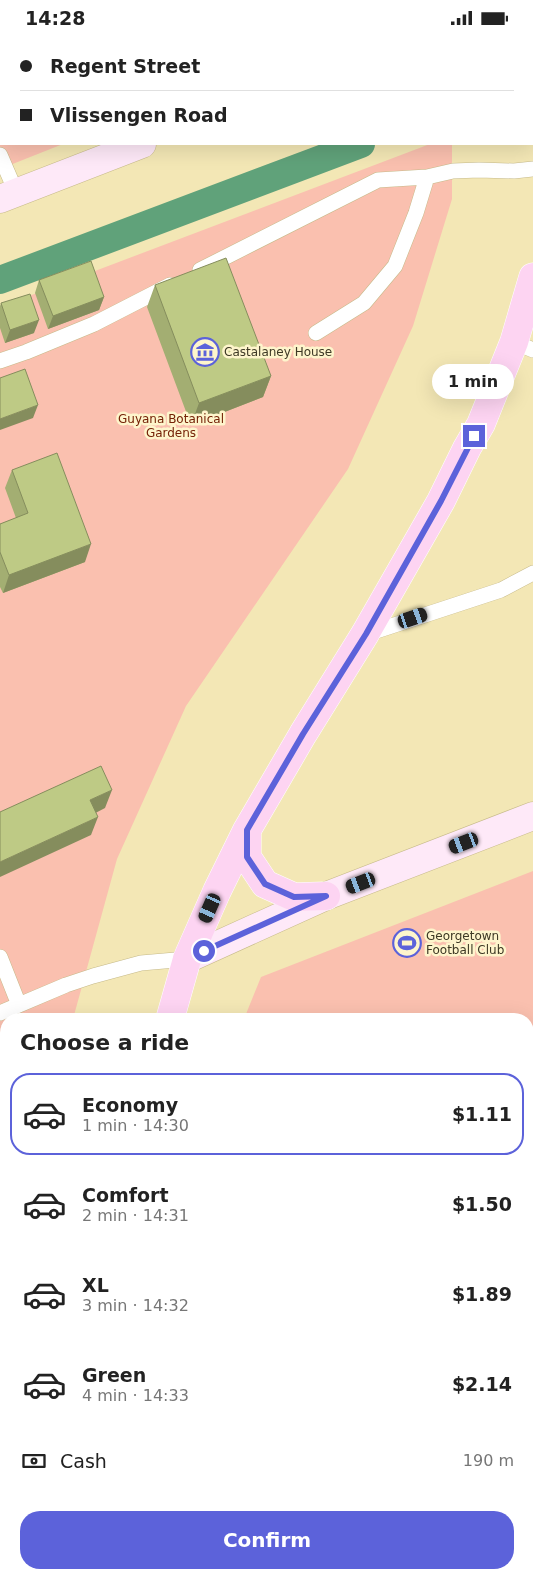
<!DOCTYPE html>
<meta charset="utf-8">
<style>
body{margin:0;font-family:"DejaVu Sans",sans-serif;background:#f2f2f2;color:#222;height:100vh;display:flex;flex-direction:column;font-size:19px;white-space:nowrap}
*{box-sizing:border-box;margin:0}
p{font-size:16px;color:#767676}
.icon{flex:none;width:28px;height:28px;fill:none;stroke:currentColor;stroke-width:2;stroke-linecap:round;stroke-linejoin:round}
.map{position:relative;flex:1;overflow:hidden}
.side{position:absolute;left:0px;top:978px;width:534px;height:566px;display:flex;flex-direction:column;background:#fff;border-radius:20px 20px 0 0;box-shadow:0 5px 20px #0002}
.side>*{flex:none}
.banner{position:absolute;left:0px;top:0px;width:534px;height:110px;box-shadow:0 5px 20px #0002;display:grid;align-content:center;height:110px;padding:0 20px;background:#fff}
.end{position:absolute;width:22px;height:22px;margin:-11px;border:6px solid #5c62da;background:#fff;box-shadow:0 0 0 2px #fff}
.from{border-radius:50%}
.bubble{position:absolute;height:35px;border-radius:18px;background:#fff;box-shadow:0 5px 20px #0002;font-size:16px;font-weight:800;line-height:35px;text-align:center}
.car{position:absolute;width:15px;height:30px;margin:-15px -8px;border-radius:6px;box-shadow:0 0 4px 1px #0007;background:linear-gradient(#222 24%,#8ab4d8 0 40%,#222 0 76%,#8ab4d8 0 86%,#222 0)}
.banner b{display:flex;align-items:center;gap:18px;height:48px;font-size:19px}
.banner b+b{border-top:1px solid #e0e0e0}
.banner i{width:12px;height:12px;background:#222}
ul{padding:0;list-style:none}
li{display:flex;align-items:center;gap:15px;height:82px;margin:0 10px 8px;padding:0 10px;border:2px solid transparent;border-radius:20px}
li div{flex:1}
li b{display:block;font-size:19px}
li em{font-style:normal;font-weight:800}
li.selected{border-color:#5c62da}
li>.icon{width:45px;height:45px;stroke-width:1.5}
h2{padding:0 20px;font-size:22px;line-height:60px}
.pay{display:flex;align-items:center;gap:12px;height:55px;padding:0 20px;font-size:19px}
.pay p{margin-inline-start:auto}
.action{display:flex;gap:10px;margin-top:auto;padding:10px 20px}
.action a{flex:1;height:58px;border-radius:20px;background:#5c62da;color:#fff;font-size:20px;font-weight:800;line-height:58px;text-align:center}
.status{display:flex;justify-content:space-between;align-items:center;height:35px;padding:0 25px;background:#fff;direction:ltr}
.status svg{height:14px;fill:currentColor}
.map>svg:first-child{display:block}
.green{fill:#fac0af}
.lines{fill:none;stroke-linecap:round;stroke-linejoin:round}
.canal{stroke:#60a27a;stroke-width:28}
.lane-casing{stroke:#c6ba89;stroke-width:16}
.secondary-casing{stroke:#c6ba89;stroke-width:29}
.primary-casing{stroke:#fff;stroke-width:29}
.path{stroke:#b1a780;stroke-width:3;stroke-dasharray:5 2.5;stroke-linecap:butt}
.lane{stroke:#fff;stroke-width:15}
.secondary{stroke:#fee9f8;stroke-width:28}
.primary{stroke:#fdd4f2;stroke-width:28}
.wall{fill:#a3ae72}
.shaded-wall{fill:#858d5d}
.building{fill:#beca85;stroke:#858d5d}
.route{stroke:#5c62da;stroke-width:6}
.labels{text-anchor:middle;dominant-baseline:central;stroke-width:5;stroke-linejoin:round;paint-order:stroke}
.poi-label{font-size:12px;fill:#3e3925;stroke:#fef5cc;text-anchor:start}
.park-label{font-size:12px;fill:#752207;stroke:#fef5cc}
</style>
<div class="status"><b>14:28</b><svg viewBox="0 0 49 12"><path d="M0 12V9h3v3zM5 12V6h3v6zM10 12V3h3v9zM15 12V0h3v12zM26 1h20v11H26zM47 4h2v5h-2z"/></svg></div>
<div class="map">
<svg width="533" height="1543" viewBox="0 0 533 1543">
<rect width="100%" height="100%" fill="#f3e7b5"/>
<!-- green -->
<path class="green" d="M0,0H184L185,1H1V109H63L0,134Z
M430,109H452V164L413,291L348,434L186,671L117,824L73,984H6V1538H83L84,1543H0V272Z
M533,836V1460L528,1462V984H244L261,942Z
M255,1538H328L313,1543H270Z"/>
<g class="lines">
<!-- canal -->
<path class="canal" d="M524,1V0
M0,245L361,109"/>
<defs>
<path id="lane" d="M64,0L65,1
M231,0L232,1
M101,1L104,0
M0,42L1,41
M0,120L16,157
M200,235L378,145L427,142L453,136L479,135L514,136L533,134
M316,298L364,268L395,231L416,178L427,142
M514,307L533,315
M0,326L26,317L94,289L170,250
M367,599L501,555L533,538
M0,922L19,970
M0,978L66,950L93,941L141,928L187,924"/>
<path id="secondary" d="M413,1L416,0
M0,164L142,109
M187,924L326,861L533,781
M528,1510L533,1508
M444,1543L458,1538"/>
<path id="primary" d="M247,795V822L265,849L294,862L326,861
M170,984L187,924L217,856L247,795L303,699L365,599L441,466L467,413L481,389L514,307L533,242
M151,1538L152,1543
M183,1538L186,1543"/>
</defs>
<!-- lane casing -->
<use href="#lane" class="lane-casing"/>
<!-- secondary casing -->
<use href="#secondary" class="secondary-casing"/>
<!-- primary casing -->
<use href="#primary" class="primary-casing"/>
<!-- path -->
<path class="path" d="M460,0L461,1
M532,62L533,63
M0,1341L6,1372
M0,1468L6,1422"/>
<!-- lane -->
<use href="#lane" class="lane"/>
<!-- secondary -->
<use href="#secondary" class="secondary"/>
<!-- primary -->
<use href="#primary" class="primary"/>
</g>
<!-- wall -->
<path class="wall" d="M39,245L104,262L99,275L48,294L35,258Z
M155,250L271,341L263,362L191,390L147,272Z
M1,268L34,298L5,308L0,293V271Z
M12,435L85,527L3,558L0,552V489L16,483L5,453Z"/>
<!-- shaded-wall -->
<path class="shaded-wall" d="M104,262L99,275L48,294L53,281Z
M39,285L34,298L5,308L10,295Z
M271,341L263,362L191,390L199,368Z
M38,370L33,383L0,395V384Z
M91,509L85,527L3,558L9,540Z
M112,755L105,773L84,784L90,765Z
M98,782L91,800L0,842V827Z"/>
<!-- building -->
<path class="building" d="M226,223L271,341L199,368L155,250Z
M91,226L104,262L53,281L39,245Z
M30,259L39,285L10,295L1,268Z
M25,334L38,370L0,384V343Z
M57,418L91,509L9,540L0,517V489L28,478L12,435Z
M101,731L112,755L90,765L98,782L0,827V777Z"/>
<g class="lines">
<!-- route -->
<path class="route" d="M204,916L326,861L294,862L265,849L247,822V795L303,699L366,599L441,466L474,401"/>
</g>
<!-- icons -->
<defs>
<symbol id="museum-ring" viewBox="-11 -11 22 22"><circle r="9.5" fill="#fef5cc" stroke="#5c62da" stroke-width="1.5"/><path d="M0-6L6-3V-2H-6V-3ZM-5-1h2V3h-2ZM-1-1h2V3h-2ZM3-1h2V3H3ZM-6 4H6V6H-6Z" fill="#5c62da"/></symbol>
<symbol id="stadium-ring" viewBox="-11 -11 22 22"><circle r="9.5" fill="#fef5cc" stroke="#5c62da" stroke-width="1.5"/><path d="M0-5a6.5 5 0 1 0 0 10a6.5 5 0 1 0 0-10ZM-3.5-1.8h7v3.6h-7Z" fill="#5c62da"/></symbol>
</defs>
<g fill-rule="evenodd">
<use href="#museum-ring" x="189" y="301" width="32" height="32"/>
<use href="#stadium-ring" x="391" y="892" width="32" height="32"/>
</g>
<g class="labels">
<!-- poi labels -->
<g class="poi-label">
<text x="224" y="317">Castalaney House</text>
<text x="426" y="901">Georgetown<tspan x="426" dy="14">Football Club</tspan></text>
</g>
<!-- park labels -->
<g class="park-label">
<text x="171" y="384">Guyana Botanical<tspan x="171" dy="14">Gardens</tspan></text>
</g>
</g>
</svg>
<i class="end from" style="left:204px;top:916px"></i>
<i class="end" style="left:474px;top:401px"></i>
<div class="bubble" style="left:432px;top:329px;width:82px">1 min</div>
<i class="car" style="left:413px;top:583px;rotate:71deg"></i>
<i class="car" style="left:464px;top:808px;rotate:249deg"></i>
<i class="car" style="left:361px;top:848px;rotate:249deg"></i>
<i class="car" style="left:210px;top:873px;rotate:204deg"></i>
<div class="banner">
<b><i class="from"></i>Regent Street</b>
<b><i></i>Vlissengen Road</b>
</div>
<section class="side">
<h2>Choose a ride</h2>
<ul>
<li class="selected"><svg class="icon" aria-label="car" viewBox="0 0 24 24"><path d="M5 17H2v-5l4-1 3-4h7l3 4 3 1v5h-3M9 17h6M6 11h13"/><circle cx="7" cy="17" r="2"/><circle cx="17" cy="17" r="2"/></svg><div><b>Economy</b><p>1 min · 14:30</p></div><em>$1.11</em></li>
<li><svg class="icon" aria-label="car" viewBox="0 0 24 24"><path d="M5 17H2v-5l4-1 3-4h7l3 4 3 1v5h-3M9 17h6M6 11h13"/><circle cx="7" cy="17" r="2"/><circle cx="17" cy="17" r="2"/></svg><div><b>Comfort</b><p>2 min · 14:31</p></div><em>$1.50</em></li>
<li><svg class="icon" aria-label="car" viewBox="0 0 24 24"><path d="M5 17H2v-5l4-1 3-4h7l3 4 3 1v5h-3M9 17h6M6 11h13"/><circle cx="7" cy="17" r="2"/><circle cx="17" cy="17" r="2"/></svg><div><b>XL</b><p>3 min · 14:32</p></div><em>$1.89</em></li>
<li><svg class="icon" aria-label="car" viewBox="0 0 24 24"><path d="M5 17H2v-5l4-1 3-4h7l3 4 3 1v5h-3M9 17h6M6 11h13"/><circle cx="7" cy="17" r="2"/><circle cx="17" cy="17" r="2"/></svg><div><b>Green</b><p>4 min · 14:33</p></div><em>$2.14</em></li>
</ul>
<div class="pay"><svg class="icon" aria-label="cash" viewBox="0 0 24 24"><path d="M3 7h18v10H3z"/><circle cx="12" cy="12" r="2"/></svg>Cash<p>190 m</p></div>
<div class="action"><a>Confirm</a></div>
</section>
</div>
